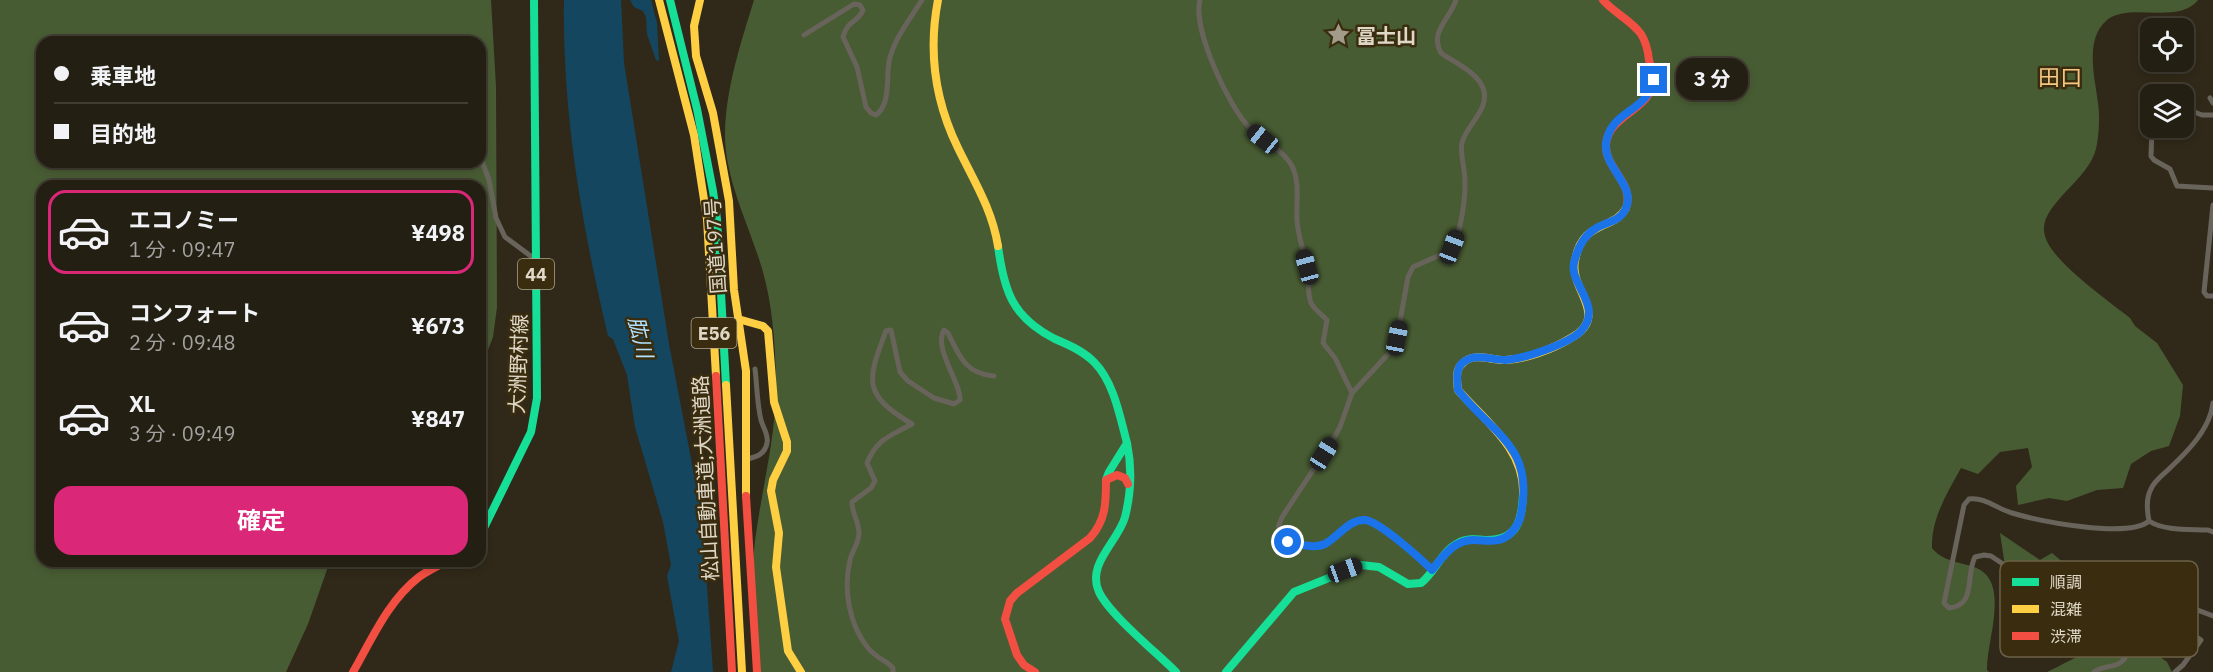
<!DOCTYPE html>
<html lang="ja">
<meta charset="utf-8">
<style>
body{margin:0;font-family:"IBM Plex Sans","Noto Sans JP",sans-serif;background:#2c271c;color:#f1f3f6;height:100vh;display:flex;flex-direction:column;font-size:22px;white-space:nowrap}
*{box-sizing:border-box;margin:0}
p{font-size:20px;color:#a3a2a0}
.icon{flex:none;width:33px;height:33px;fill:none;stroke:currentColor;stroke-width:2;stroke-linecap:round;stroke-linejoin:round}
.map{position:relative;flex:1;overflow:hidden}
.sheet{position:absolute;left:36px;top:180px;width:450px;height:387px;display:flex;flex-direction:column;background:#241f13;border-radius:18px;box-shadow:0 3px 9px #0003,0 0 0 2px #413d33}
.sheet>*{flex:none}
.hud{position:absolute;left:36px;top:36px;width:450px;height:132px;border-radius:18px;box-shadow:0 3px 9px #0003,0 0 0 2px #413d33;display:grid;align-content:center;height:132px;padding:0 18px;background:#241f13}
.controls{position:absolute;left:2140px;top:18px;display:grid;gap:12px}
.controls a{display:grid;place-items:center;width:54px;height:54px;border-radius:12px;background:#241f13;box-shadow:0 3px 9px #0003,0 0 0 2px #413d33;font-size:30px}
.end{position:absolute;width:27px;height:27px;margin:-14px;border:8px solid #1a73e8;background:#fff;box-shadow:0 0 0 3px #fff}
.from{border-radius:50%}
.bubble{position:absolute;height:42px;border-radius:18px;background:#241f13;box-shadow:0 3px 9px #0003,0 0 0 2px #413d33;font-size:20px;font-weight:700;line-height:42px;text-align:center}
.car{position:absolute;width:18px;height:36px;margin:-18px -9px;border-radius:8px;box-shadow:0 0 4px 2px #0007;background:linear-gradient(#222 24%,#8ab4d8 0 40%,#222 0 76%,#8ab4d8 0 86%,#222 0)}
.hud b{display:flex;align-items:center;gap:21px;height:57px;font-size:22px}
.hud b+b{border-top:2px solid #413d33}
.hud i{width:15px;height:15px;background:#f1f3f6}
ul{padding:10px 0 0;list-style:none}
li{display:flex;align-items:center;gap:18px;height:84px;margin:0 12px 9px;padding:0 6px;border:3px solid transparent;border-radius:18px}
li div{flex:1}
li b{display:block;font-size:22px}
li em{font-style:normal;font-weight:700}
li.selected{border-color:#db2777}
li>.icon{width:54px;height:54px;stroke-width:1.5}
.action{display:flex;gap:12px;margin-top:auto;padding:12px 18px}
.action a{flex:1;height:69px;border-radius:18px;background:#db2777;color:#fff;font-size:24px;font-weight:700;line-height:69px;text-align:center}
.map>svg:first-child{display:block}
.forest{fill:#485c33;fill-rule:evenodd}
.water{fill:#14475f}
.lines{fill:none;stroke-linecap:round;stroke-linejoin:round}
.street{stroke:#69645b;stroke-width:5}
.fast{stroke:#16e098;stroke-width:8}
.slow{stroke:#ffcf43;stroke-width:8}
.jam{stroke:#f24e42;stroke-width:8}
.route{stroke:#1a73e8;stroke-width:8}
.labels{text-anchor:middle;dominant-baseline:central;stroke-width:5;stroke-linejoin:round;paint-order:stroke}
.shield{fill:#3a2d0f;stroke:#aea590;stroke-width:1.5}
.shield-label{font-size:18px;font-weight:bold;fill:#e0d8c7}
.poi-label{font-size:20px;font-weight:bold;fill:#e0d8c7;stroke:#3a2d0f;text-anchor:start}
.street-label{font-size:20px;fill:#e0d8c7;stroke:#3a2d0f}
.water-label{font-size:21px;font-style:italic;fill:#b0dffb;stroke:#3a2d0f}
.quarter-label{font-size:22px;fill:#f7c784;stroke:#3a2d0f}
.key{fill:#3a2d0f;stroke:#6c6046;stroke-width:1.5}
.key-label{font-size:16px;fill:#e0d8c7}
</style>
<div class="map">
<svg width="2213" height="672" viewBox="0 0 2213 672">
<rect width="100%" height="100%" fill="#302919"/>
<!-- forest -->
<path class="forest" d="M0,0H491L496,87L497,307L493,337L480,370V186H42V561H330L308,624L286,672H0ZM42,42H480V162H42Z
M754,0H2198C2179,25 2129,2 2107,20C2084,39 2095,78 2098,103C2100,117 2099,135 2096,149C2088,182 2036,206 2045,236C2052,262 2109,301 2130,318L2135,326L2157,343L2183,385L2180,416L2169,446L2151,451L2131,464L2123,488L2097,490L2067,501L2049,498L2018,505L2016,486L2032,467L2028,448L2000,452L1978,474L1961,468C1947,493 1931,519 1932,548C1942,561 1959,562 1974,567C2012,580 1986,641 1987,670L1989,672H756C754,628 750,584 755,541C762,487 777,434 776,379C775,339 772,297 759,259C746,219 724,175 725,132C726,88 741,42 754,0Z
M2000,533L2040,560L2052,553L2065,564L2070,581L2058,607L2068,622L2083,623L2095,603L2091,579L2109,565L2137,561L2182,574L2189,587L2185,597L2156,596L2148,610C2157,627 2166,635 2152,651L2167,662L2172,672H2047C2075,659 2101,640 2133,644V622L2126,614C2121,618 2116,624 2111,627C2090,641 2048,650 2023,649L2019,636L2036,594L2027,580L2005,566Z"/>
<!-- water -->
<path class="water" d="M564,0H621L624,63L669,344L702,516L713,672H671L679,641L667,576L671,565L663,522L635,427L627,375L613,339L608,336C582,226 562,113 564,0Z
M630,0H651L657,23L659,61L656,60L647,34L646,17L643,11L634,7Z"/>
<g class="lines">
<!-- street -->
<path class="street" d="M1200,0C1192,28 1229,108 1250,128C1263,141 1285,151 1293,168C1300,184 1296,201 1297,218C1297,235 1304,250 1307,267C1309,277 1307,293 1311,303C1314,309 1322,315 1327,320L1323,343L1335,358L1352,393
M804,35L854,4L860,5L863,10C858,23 848,19 843,37L857,67L866,107L871,113L876,115C891,104 886,79 889,62C893,40 910,19 922,0
M2210,98L2213,103
M2184,108L2202,115H2213
M2152,128L2151,156L2154,160L2170,169L2177,186L2213,188
M480,156L489,180L496,218L505,237L536,260
M2213,205L2204,292L2207,296H2213
M747,459C757,457 765,454 767,443C769,435 763,428 761,420C757,404 757,385 755,369
M2149,521C2147,511 2146,498 2151,489C2154,481 2164,474 2170,468C2188,451 2210,429 2213,403
M2149,521C2164,531 2190,529 2208,530L2213,532
M1433,570C1419,558 1383,524 1367,520C1349,517 1339,539 1324,545C1316,548 1305,545 1297,543C1290,542 1285,541 1281,536C1276,528 1280,521 1284,514L1333,440L1340,427L1352,393L1391,351L1397,338L1408,277L1413,267L1449,251C1462,236 1467,190 1464,170C1463,161 1460,152 1462,143C1466,125 1491,109 1483,88C1477,72 1455,63 1441,53C1429,32 1450,19 1456,0
M893,672V668C886,660 876,658 868,648C849,624 843,590 850,560C852,551 859,543 859,533C859,522 852,514 852,502L871,488L875,481L867,463C877,438 891,436 912,424C862,394 867,381 886,331L891,330L900,372L908,381L934,398L954,404L960,400C961,382 933,349 944,330L948,333C959,356 966,374 994,376
M2094,672C2102,666 2109,668 2118,664C2133,657 2126,639 2120,629C2110,625 2102,631 2093,635C2076,642 2033,658 2019,645V636L2036,594L2027,580L1991,556L1984,555L1975,557C1965,576 1977,605 1949,608L1944,603L1964,505L1969,499C1986,497 1997,509 2012,513C2039,521 2128,539 2149,521
M2175,672L2183,665L2201,640C2190,632 2169,623 2181,607L2187,606L2213,616"/>
<!-- fast -->
<path class="fast" d="M670,0L697,109L713,191L717,219L726,385
M998,246C1004,291 1012,317 1055,339C1069,345 1083,351 1094,362C1114,382 1120,417 1127,443
M1106,480L1109,472L1127,443C1132,467 1131,493 1125,517C1118,542 1086,564 1099,592C1110,615 1156,652 1176,672
M480,536L531,432L537,398L534,0
M1226,672L1294,592L1361,565L1379,567L1408,584L1421,583C1435,572 1442,551 1458,543C1467,538 1476,539 1485,540C1517,541 1522,521 1523,494"/>
<!-- slow -->
<path class="slow" d="M659,0L694,135L707,219L716,376
M700,0L694,26L696,56L713,113L729,201L734,290L746,371V496
M938,0C928,52 935,101 958,148C974,181 992,209 998,246
M738,319L763,326L768,331L774,402L787,442V451L773,480L771,491L779,533L776,567L788,651L801,672
M726,385L742,672
M1523,494C1525,449 1485,421 1458,390C1457,382 1455,370 1462,364C1473,351 1492,361 1506,360C1527,359 1553,349 1571,338C1611,316 1569,290 1575,261C1582,219 1614,231 1626,208"/>
<!-- jam -->
<path class="jam" d="M1603,0C1614,13 1631,20 1641,34C1646,42 1648,51 1649,60C1651,66 1653,72 1653,79C1653,110 1609,114 1606,144C1604,168 1635,183 1626,208
M716,376L732,672
M746,496L757,672
M353,672C372,639 388,601 419,577C427,571 438,566 447,561
M1035,672L1024,665L1017,655L1005,619L1010,601L1017,593L1090,538C1106,520 1106,503 1106,480L1117,475L1125,478L1128,484"/>
</g>
<g class="lines">
<!-- route -->
<path class="route" d="M1288,542C1299,544 1314,549 1325,544C1338,537 1349,519 1365,520C1379,521 1421,559 1432,570C1444,555 1455,539 1475,540C1482,540 1491,542 1498,540C1510,538 1519,525 1521,514C1534,447 1495,436 1458,390C1457,380 1455,367 1465,361C1476,353 1492,360 1505,360C1524,359 1568,344 1581,331C1604,307 1569,284 1574,263C1577,250 1583,236 1595,229C1605,222 1619,222 1625,210C1638,186 1603,168 1606,143C1611,110 1646,113 1654,80"/>
</g>
<!-- icons -->
<defs>
<symbol id="sight-bare" viewBox="-9 -9 18 18"><path d="M0-6L1.8-2.2L6-1.7L2.9 1.2L3.7 5.4L0 3.3L-3.7 5.4L-2.9 1.2L-6-1.7L-1.8-2.2Z" fill="#a29b8a" stroke="#3a2d0f" stroke-width="2.5" paint-order="stroke"/></symbol>
</defs>
<g fill-rule="evenodd">
<use href="#sight-bare" x="1322" y="18" width="33" height="33"/>
</g>
<g class="labels">
<!-- shield labels -->
<g class="shield">
<rect x="518" y="259" width="36" height="30" rx="4.5"/>
<rect x="691.5" y="318" width="45" height="30" rx="4.5"/>
</g>
<g class="shield-label">
<text x="536" y="274">44</text>
<text x="714" y="333">E56</text>
</g>
<!-- poi labels -->
<g class="poi-label">
<text x="1356" y="35">冨士山</text>
</g>
<!-- street labels -->
<g class="street-label">
<text transform="translate(715 246) rotate(-94)">国道197号</text>
<text transform="translate(518 364) rotate(-88)">大洲野村線</text>
<text transform="translate(705 478) rotate(-93)">松山自動車道;大洲道路</text>
</g>
<!-- water labels -->
<g class="water-label">
<text transform="translate(641 337) rotate(76)">肱川</text>
</g>
<!-- quarter labels -->
<g class="quarter-label">
<text x="2060" y="76">田口</text>
</g>
</g>
<!-- legend -->
<rect x="2000" y="561" width="198" height="96" rx="9" class="key"/>
<rect x="2012" y="578" width="27" height="8" fill="#16e098"/>
<rect x="2012" y="605" width="27" height="8" fill="#ffcf43"/>
<rect x="2012" y="632" width="27" height="8" fill="#f24e42"/>
<g class="key-label">
<text x="2050" y="588">順調</text>
<text x="2050" y="615">混雑</text>
<text x="2050" y="642">渋滞</text>
</g>
</svg>
<div class="controls">
<a><svg class="icon" aria-label="locate" viewBox="0 0 24 24"><circle cx="12" cy="12" r="6"/><path d="M12 2v4M12 18v4M2 12h4M18 12h4"/></svg></a>
<a><svg class="icon" aria-label="layers" viewBox="0 0 24 24"><path d="M12 4l9 5-9 5-9-5zM3 14l9 5 9-5"/></svg></a>
</div>
<i class="end from" style="left:1288px;top:542px"></i>
<i class="end" style="left:1654px;top:80px"></i>
<div class="bubble" style="left:1676px;top:58px;width:72px">3 分</div>
<i class="car" style="left:1263px;top:139px;rotate:309deg"></i>
<i class="car" style="left:1452px;top:247px;rotate:21deg"></i>
<i class="car" style="left:1307px;top:267px;rotate:345deg"></i>
<i class="car" style="left:1397px;top:338px;rotate:11deg"></i>
<i class="car" style="left:1324px;top:454px;rotate:32deg"></i>
<i class="car" style="left:1345px;top:570px;rotate:70deg"></i>
<div class="hud">
<b><i class="from"></i>乗車地</b>
<b><i></i>目的地</b>
</div>
<section class="sheet">
<ul>
<li class="selected"><svg class="icon" aria-label="car" viewBox="0 0 24 24"><path d="M5 17H2v-5l4-1 3-4h7l3 4 3 1v5h-3M9 17h6M6 11h13"/><circle cx="7" cy="17" r="2"/><circle cx="17" cy="17" r="2"/></svg><div><b>エコノミー</b><p>1 分 · 09:47</p></div><em>¥498</em></li>
<li><svg class="icon" aria-label="car" viewBox="0 0 24 24"><path d="M5 17H2v-5l4-1 3-4h7l3 4 3 1v5h-3M9 17h6M6 11h13"/><circle cx="7" cy="17" r="2"/><circle cx="17" cy="17" r="2"/></svg><div><b>コンフォート</b><p>2 分 · 09:48</p></div><em>¥673</em></li>
<li><svg class="icon" aria-label="car" viewBox="0 0 24 24"><path d="M5 17H2v-5l4-1 3-4h7l3 4 3 1v5h-3M9 17h6M6 11h13"/><circle cx="7" cy="17" r="2"/><circle cx="17" cy="17" r="2"/></svg><div><b>XL</b><p>3 分 · 09:49</p></div><em>¥847</em></li>
</ul>
<div class="action"><a>確定</a></div>
</section>
</div>
